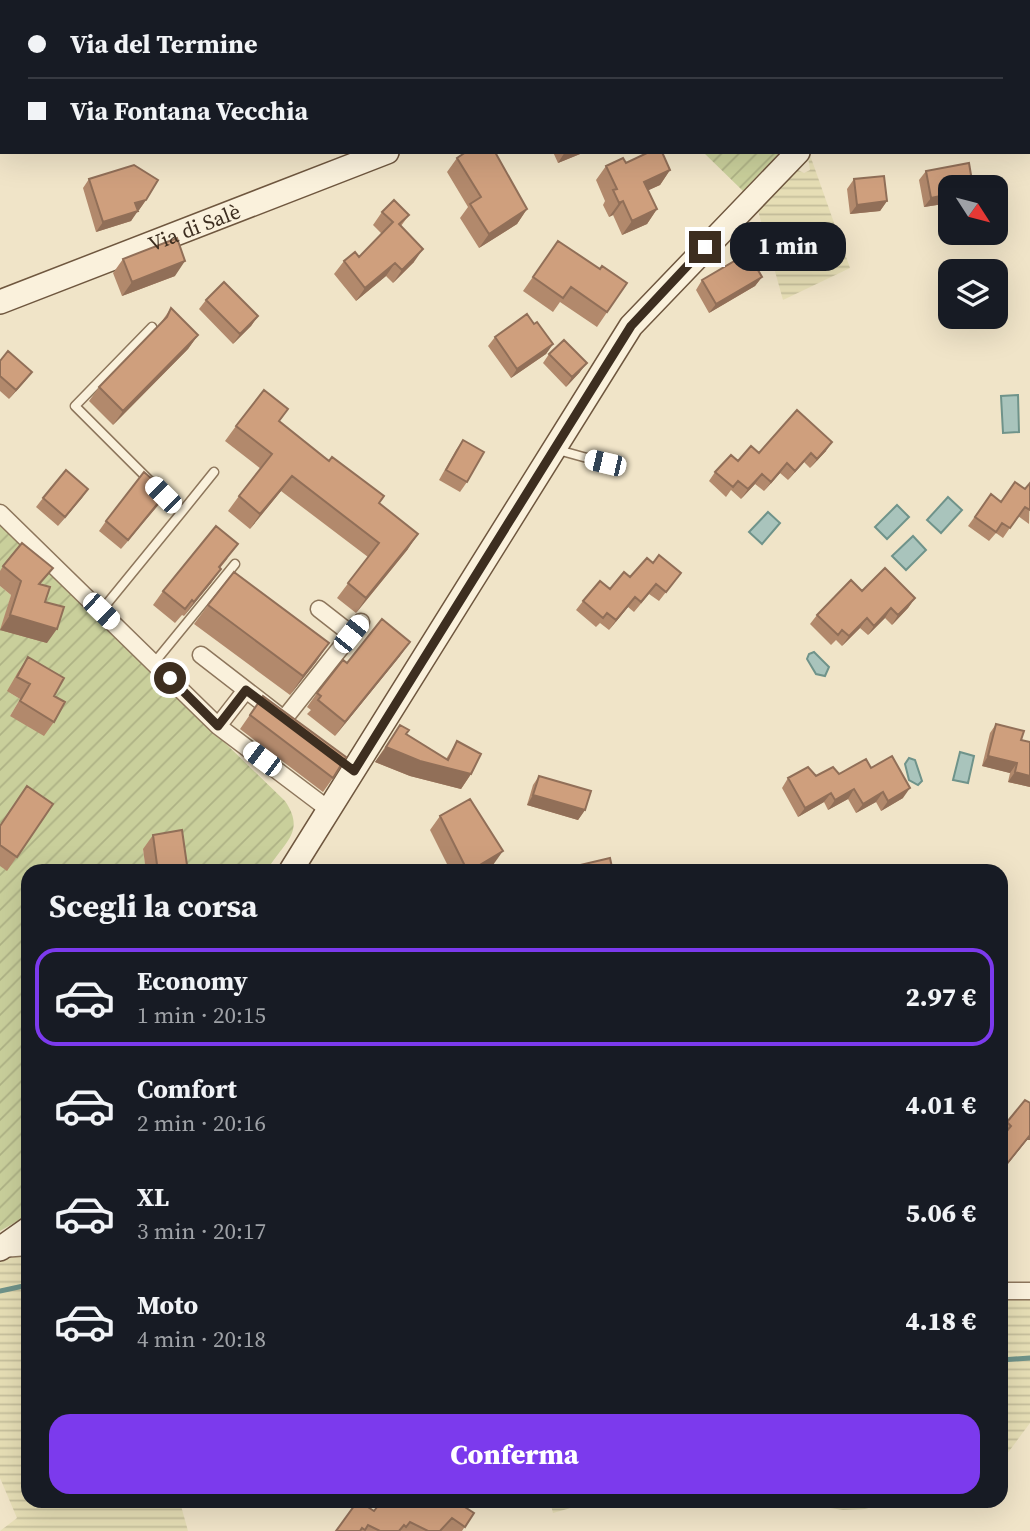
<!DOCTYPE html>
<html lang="it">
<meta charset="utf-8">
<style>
body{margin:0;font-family:"Source Serif 4",serif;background:#242831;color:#f1f3f6;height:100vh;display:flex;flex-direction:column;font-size:26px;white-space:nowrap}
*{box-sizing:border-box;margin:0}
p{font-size:23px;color:#9ea1a6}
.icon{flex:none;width:38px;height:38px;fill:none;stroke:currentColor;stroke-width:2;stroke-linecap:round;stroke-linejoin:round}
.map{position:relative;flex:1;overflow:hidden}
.side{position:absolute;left:21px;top:864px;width:987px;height:644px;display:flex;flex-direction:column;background:#171b24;border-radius:21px;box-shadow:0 7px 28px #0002}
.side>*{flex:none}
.hud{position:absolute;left:0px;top:0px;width:1031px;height:154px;box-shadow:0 7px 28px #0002;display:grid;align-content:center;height:154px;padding:0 28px;background:#171b24}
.needle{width:46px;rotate:126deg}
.controls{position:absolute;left:938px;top:175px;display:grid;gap:14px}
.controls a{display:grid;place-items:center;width:70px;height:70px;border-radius:14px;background:#171b24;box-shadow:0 7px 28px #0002;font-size:35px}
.end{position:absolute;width:32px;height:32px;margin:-16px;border:9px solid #3d2e20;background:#fff;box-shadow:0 0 0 4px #fff}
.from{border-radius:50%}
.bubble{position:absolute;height:49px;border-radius:21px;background:#171b24;box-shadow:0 7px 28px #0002;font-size:23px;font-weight:800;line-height:49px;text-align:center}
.car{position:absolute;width:21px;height:42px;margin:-21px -10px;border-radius:9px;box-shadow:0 0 5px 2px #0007;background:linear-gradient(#fff 24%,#345 0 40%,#fff 0 76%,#345 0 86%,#fff 0)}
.hud b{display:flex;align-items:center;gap:24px;height:66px;font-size:26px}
.hud b+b{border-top:2px solid #363941}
.hud i{width:18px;height:18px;background:#f1f3f6}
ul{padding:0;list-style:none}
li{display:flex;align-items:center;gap:21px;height:98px;margin:0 14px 10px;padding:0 14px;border:4px solid transparent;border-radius:21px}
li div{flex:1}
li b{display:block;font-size:26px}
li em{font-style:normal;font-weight:800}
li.current{border-color:#7c3aed}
li>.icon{width:63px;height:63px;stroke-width:1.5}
h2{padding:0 28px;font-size:32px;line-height:84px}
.button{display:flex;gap:14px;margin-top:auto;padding:14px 28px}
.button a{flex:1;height:80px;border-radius:21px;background:#7c3aed;color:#fff;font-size:28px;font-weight:800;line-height:80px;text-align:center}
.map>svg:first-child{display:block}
.farmland{fill:url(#farmland-rules)}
.garden{fill:url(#garden-furrows);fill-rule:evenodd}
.water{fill:#a9c4bc;stroke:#6f938a;stroke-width:2}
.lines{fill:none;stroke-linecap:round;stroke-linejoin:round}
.stream{stroke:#6f938a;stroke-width:5}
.lane-casing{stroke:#8d765c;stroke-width:11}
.street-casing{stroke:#8d765c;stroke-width:19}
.secondary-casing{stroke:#6f573f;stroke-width:26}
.lane{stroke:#faf1dc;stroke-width:8}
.street{stroke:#faf1dc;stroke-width:16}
.secondary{stroke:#faf1dc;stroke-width:23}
.wall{fill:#b2896c}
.shaded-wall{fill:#916f58}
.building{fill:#cf9f7d;stroke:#916f58;stroke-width:2}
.route{stroke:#3d2e20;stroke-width:9}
.labels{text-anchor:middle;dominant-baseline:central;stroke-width:5;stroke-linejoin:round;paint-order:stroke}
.street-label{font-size:21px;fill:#3d2e20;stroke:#f7eed8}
</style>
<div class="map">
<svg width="1030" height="1531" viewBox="0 0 1030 1531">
<defs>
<pattern id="farmland-rules" width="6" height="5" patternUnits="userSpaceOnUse" patternTransform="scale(1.75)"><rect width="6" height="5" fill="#e6deb5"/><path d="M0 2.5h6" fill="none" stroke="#c6bf9b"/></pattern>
<pattern id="garden-furrows" width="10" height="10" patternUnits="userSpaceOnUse" patternTransform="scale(1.75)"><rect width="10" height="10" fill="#c9cf9b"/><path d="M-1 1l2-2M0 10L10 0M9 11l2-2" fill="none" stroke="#aeb285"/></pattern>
</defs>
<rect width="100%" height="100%" fill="#f0e4c8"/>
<!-- farmland -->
<path class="farmland" d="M810,155L850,268L783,300L757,207L796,169L804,173L810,170L808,157Z
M28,1241V1502H180L188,1531H0L17,1518L0,1478V1256Z
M1030,1297V1423L1001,1462V1299Z
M550,1502H592L553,1513Z
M794,1502H891L865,1509L843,1510Z"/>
<!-- garden -->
<path class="garden" d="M703,152H780L743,191Z
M0,525L285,801C307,833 282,843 267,871H176L143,849L146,871L28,872V1215L0,1231V586L11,595L1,630L42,583L0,572ZM7,691L55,717L10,716L20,699Z"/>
<!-- water -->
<path class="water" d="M1018,395L1019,432L1003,433L1001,396Z
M948,497L962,510L941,533L927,520Z
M897,505L909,517L887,539L875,527Z
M768,512L780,523L762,544L749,532Z
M913,536L926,550L906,570L892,556Z
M814,652L829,667L825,676L816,674L807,659L809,654Z
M960,752L974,756L968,783L953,780Z
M909,758L915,760L922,781L918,785L909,780L905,764Z"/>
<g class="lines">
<!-- stream -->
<path class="stream" d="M0,1291L28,1285
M1001,1360L1030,1358"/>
<defs>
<path id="lane" d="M558,450L605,463
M150,481L75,406L152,327
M181,513L214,472
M101,611L181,513L159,491
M154,663L235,564"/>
<path id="street" d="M0,513L218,726L328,809
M319,609L351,634
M201,655L276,713
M284,719L361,622
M218,726L246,690
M2,1249L28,1247
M1001,1291H1030"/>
<g id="secondary">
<path d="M765,2L769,0"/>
<path d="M945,2L946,0"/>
<path id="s1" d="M0,302L387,152"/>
<path d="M290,872L631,326L798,152"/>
<path d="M0,1249L28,1229"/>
</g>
</defs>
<!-- lane casing -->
<use href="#lane" class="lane-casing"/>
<!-- street casing -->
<use href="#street" class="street-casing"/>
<!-- secondary casing -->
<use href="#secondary" class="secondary-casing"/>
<!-- lane -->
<use href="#lane" class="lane"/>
<!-- street -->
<use href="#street" class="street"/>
<!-- secondary -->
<use href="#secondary" class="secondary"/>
</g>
<!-- wall -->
<path class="wall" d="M553,152H585L558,163Z
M457,158L527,209L517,224L479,248L460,218L468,207L447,172Z
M626,163L670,170L660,185L648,190L657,209L647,224L622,235L613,215L609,217L603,205L605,201L596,180L606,166Z
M926,171L950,187V203L924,207L919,180Z
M89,179L146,200L139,210H137L131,221L96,232L83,188Z
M854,179L887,201L880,211L850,214L847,189Z
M382,212L409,215L401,226L414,262L393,283L386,276L356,301L334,274L344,261L359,257L382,234L373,225Z
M558,241L599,269L627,283L597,327L560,302L553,312L523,291Z
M123,259L175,276L122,296L113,273Z
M762,277L755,286L709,313L696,290L702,280Z
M206,300L258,316L251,326L233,344L199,309Z
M171,308L198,335L188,349L113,425L89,401L99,387L160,324Z
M495,337L553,344L546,354L511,378L488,346Z
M549,354L580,372L566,387L543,363Z
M0,361L25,381L9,399L0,391Z
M288,409L279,422L379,503L408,549L356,613L337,598L368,557L281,491L250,529L228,511L239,496L261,469L225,441L236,426Z
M463,440L467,482L460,492L439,480L456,450Z
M826,451L810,468L804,462L788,480L780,473L764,491L755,484L741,499L731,490L726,497L709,481L715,472L738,461L759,453Z
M1030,483L1029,524L1018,516L1003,538L996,533L989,541L968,526L991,494L1001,502L1025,489Z
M88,489L58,526L36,507L43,498Z
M167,492L121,549L99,531L106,521Z
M228,558L220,568L221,569L211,583L184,616L182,615L175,623L153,605L163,591Z
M653,563L681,573L659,601L649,594L634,612L628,607L609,630L600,623L596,627L576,610L583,601L610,589Z
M3,566L41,584L45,602L47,643L0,630L11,595L0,586V571Z
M862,591L915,598L908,608L892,625L885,618L868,635L860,628L842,646L836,640L831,645L810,624L817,615Z
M208,605L329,643L316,662L290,695L194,624Z
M400,656L335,736L307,714L311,710L307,707L317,693L347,663Z
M28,657L54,722L44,736L10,716L20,699L7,691L18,672Z
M263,696L333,778L323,792L240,729Z
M996,724L1021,740L1030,787L1008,782L1010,773L982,766L990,733Z
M400,725L406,734L446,759L457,741L471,774L461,789L410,776L375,762Z
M871,768L903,798L881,811L876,802L856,813L848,799L828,810L824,802L798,817L782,788L788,778L839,774Z
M539,776L585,810L578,820L527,805L533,785Z
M53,804L7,871L0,866V825Z
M440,816L493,865L483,872H451L430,830Z
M153,835L188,872H146L143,849Z
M1030,1103V1140H1027L1006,1166V1178L1001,1185V1130L1007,1122Z
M374,1511L474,1513L462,1531H336Z"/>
<!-- shaded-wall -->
<path class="shaded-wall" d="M565,152H585L558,163Z
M670,170L660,185L634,197L644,182Z
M950,194V203L924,207L931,198Z
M146,200L139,210L128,213L135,203Z
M623,201L613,215L609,217L619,203Z
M887,201L880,211L850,214L857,205Z
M527,209L517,224L479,248L489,234Z
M657,209L647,224L622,235L632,221Z
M138,211L131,221L96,232L103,222Z
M423,249L414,262L393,283L402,270Z
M185,261L175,276L122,296L132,282Z
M395,263L386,276L356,301L365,288Z
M762,277L755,286L709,313L716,304Z
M258,316L251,326L233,344L240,334Z
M198,335L188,349L113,425L123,411Z
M553,344L546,354L511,378L517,369Z
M587,363L580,372L566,387L572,377Z
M32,372L25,381L9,399L16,390Z
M832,442L826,451L810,468L817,459Z
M811,453L804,462L788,480L795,471Z
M787,463L780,473L764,491L771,482Z
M762,474L755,484L741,499L748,489Z
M292,476L281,491L250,529L260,514Z
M88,489L82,498L58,526L65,517Z
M167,492L161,502L121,549L128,540Z
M418,534L408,549L356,613L366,598Z
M221,569L211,583L184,616L194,602Z
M635,597L628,607L609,630L616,620Z
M915,598L908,608L892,625L898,615Z
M891,608L885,618L868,635L874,626Z
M10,615L57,629L47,643L0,630Z
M867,618L860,628L842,646L849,636Z
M410,642L400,656L335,736L345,722Z
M329,643L316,662L290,695L303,676Z
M386,747L471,774L461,789L410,776L375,762Z
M988,756L1017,763L1010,773L982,766Z
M1015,772L1030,776V787L1008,782Z
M910,788L903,798L881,811L888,801Z
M854,789L848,799L828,810L835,800Z
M883,792L876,802L856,813L863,804Z
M831,793L824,802L798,817L805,808Z
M533,795L585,810L578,820L527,805Z
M503,851L493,865L483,872H468Z
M1030,1135V1140H1027L1001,1172Z
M1001,1178H1006L1001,1185Z"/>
<!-- building -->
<path class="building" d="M127,0H164V2H123Z
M372,0H388V2H369Z
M482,0H490V2H478Z
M526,0H575L576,2H527Z
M587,0H638L637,2H586Z
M838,0H872L874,2H836Z
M466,152H495L527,209L489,234L470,204L481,197L457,158Z
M649,152H662L670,170L644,182L657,209L632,221L623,201L619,203L613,190L617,189L606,166L623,158L626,163Z
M969,163L973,187H950V194L931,198L926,171Z
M134,165L158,180L146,200L135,203L138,211L103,222L89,179Z
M884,176L887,201L857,205L854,179Z
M394,200L409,215L399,224L423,249L402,270L395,263L365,288L344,261L355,252L359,257L393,222L382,212Z
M177,238L185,261L132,282L123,259Z
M558,241L600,269L602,266L627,283L607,312L571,287L563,298L533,277Z
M748,253L762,277L716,304L702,280Z
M224,282L258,316L240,334L206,300Z
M171,308L198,335L123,411L99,387L167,317Z
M527,314L534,324L537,322L553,344L517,369L495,337Z
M564,340L587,363L572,377L549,354Z
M8,351L32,372L16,390L0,376V361Z
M264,390L288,409L279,421L329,461L332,457L384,496L379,503L418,534L366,598L348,583L379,543L292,476L260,514L239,496L272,454L236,426Z
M797,410L832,442L817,459L811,453L795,471L787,463L771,482L762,474L748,489L738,481L733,487L715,472L731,455L738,461L751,446L759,453Z
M463,440L484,452L467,482L446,470Z
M66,470L88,489L65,517L43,498Z
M144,472L167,492L128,540L106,521Z
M1015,482L1025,489L1030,483V510L1025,507L1010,528L1002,523L996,532L975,517L991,494L1001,502Z
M216,526L238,544L219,567L221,569L194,602L192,600L185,609L163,591Z
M22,543L53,568L39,584L50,587L45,602L64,607L57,629L10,615L21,581L3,566Z
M659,555L681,573L666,592L656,584L641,602L635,597L616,620L607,613L603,618L583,601L600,581L610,589L624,572L630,577L647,558L653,563Z
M885,568L915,598L898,615L891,608L874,626L867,618L849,636L842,630L838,635L817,615L851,580L862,591Z
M234,572L329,643L303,676L208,605Z
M382,619L410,642L345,722L318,700L321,696L317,693L343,660L347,663Z
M28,657L64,678L54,696L65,702L54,722L20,701L30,684L17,677Z
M263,696L346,757L333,778L250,715Z
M996,724L1024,731L1021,740L1030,742V776L1015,772L1017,763L988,756Z
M400,725L409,730L406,734L448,760L457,741L481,754L471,774L420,761L386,747Z
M892,756L910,788L888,801L883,792L863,804L854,789L835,800L831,793L805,808L788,778L808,767L816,776L833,767L839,774L866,759L871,768Z
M539,776L591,791L585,810L533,795Z
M27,786L53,804L17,857L0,845V826Z
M470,799L503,851L468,872L440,816Z
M182,830L188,872H158L153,835Z
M610,858L613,872H577L576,866Z
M1025,1100L1030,1103V1135L1006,1165V1178H1001V1138L1011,1126L1007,1122Z
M357,1502H360L374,1511L381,1502H457L474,1513L465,1527L452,1518L440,1531H428L410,1522L406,1527L404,1525L399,1531H380L368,1525L365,1530L362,1528L360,1531H336Z"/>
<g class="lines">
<!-- route -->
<path class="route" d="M170,678L218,726L246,690L354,771L631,326L705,247"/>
</g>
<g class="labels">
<!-- street labels -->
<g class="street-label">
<text stroke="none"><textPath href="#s1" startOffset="208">Via di Salè</textPath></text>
</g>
</g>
</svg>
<div class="controls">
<a><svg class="needle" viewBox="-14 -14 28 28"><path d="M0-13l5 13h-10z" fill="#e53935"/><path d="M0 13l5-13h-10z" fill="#9ea1a6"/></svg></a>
<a><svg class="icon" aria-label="layers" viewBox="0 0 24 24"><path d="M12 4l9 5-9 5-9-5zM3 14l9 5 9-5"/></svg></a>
</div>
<i class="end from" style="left:170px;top:678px"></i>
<i class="end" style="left:705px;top:247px"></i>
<div class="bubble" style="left:730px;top:222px;width:116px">1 min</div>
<i class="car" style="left:605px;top:463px;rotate:283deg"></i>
<i class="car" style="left:163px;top:495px;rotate:315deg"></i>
<i class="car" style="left:101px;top:611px;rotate:134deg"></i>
<i class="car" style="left:351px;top:634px;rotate:39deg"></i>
<i class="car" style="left:262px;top:759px;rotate:307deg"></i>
<div class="hud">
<b><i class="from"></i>Via del Termine</b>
<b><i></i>Via Fontana Vecchia</b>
</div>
<section class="side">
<h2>Scegli la corsa</h2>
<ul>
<li class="current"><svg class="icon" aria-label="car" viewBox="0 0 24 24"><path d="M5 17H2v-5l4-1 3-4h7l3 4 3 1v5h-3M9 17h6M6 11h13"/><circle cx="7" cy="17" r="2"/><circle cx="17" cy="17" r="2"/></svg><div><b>Economy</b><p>1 min · 20:15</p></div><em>2.97 €</em></li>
<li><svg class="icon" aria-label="car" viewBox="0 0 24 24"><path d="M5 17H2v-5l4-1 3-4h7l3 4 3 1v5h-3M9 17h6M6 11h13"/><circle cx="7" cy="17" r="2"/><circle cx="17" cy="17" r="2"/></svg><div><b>Comfort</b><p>2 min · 20:16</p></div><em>4.01 €</em></li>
<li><svg class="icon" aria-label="car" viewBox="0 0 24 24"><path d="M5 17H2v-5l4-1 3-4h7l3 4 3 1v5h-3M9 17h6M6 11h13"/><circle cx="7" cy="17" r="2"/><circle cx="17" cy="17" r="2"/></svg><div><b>XL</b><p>3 min · 20:17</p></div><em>5.06 €</em></li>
<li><svg class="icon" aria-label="car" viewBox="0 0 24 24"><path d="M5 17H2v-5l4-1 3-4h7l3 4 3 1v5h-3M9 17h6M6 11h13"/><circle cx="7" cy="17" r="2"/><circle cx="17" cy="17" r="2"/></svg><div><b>Moto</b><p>4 min · 20:18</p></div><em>4.18 €</em></li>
</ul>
<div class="button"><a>Conferma</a></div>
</section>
</div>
